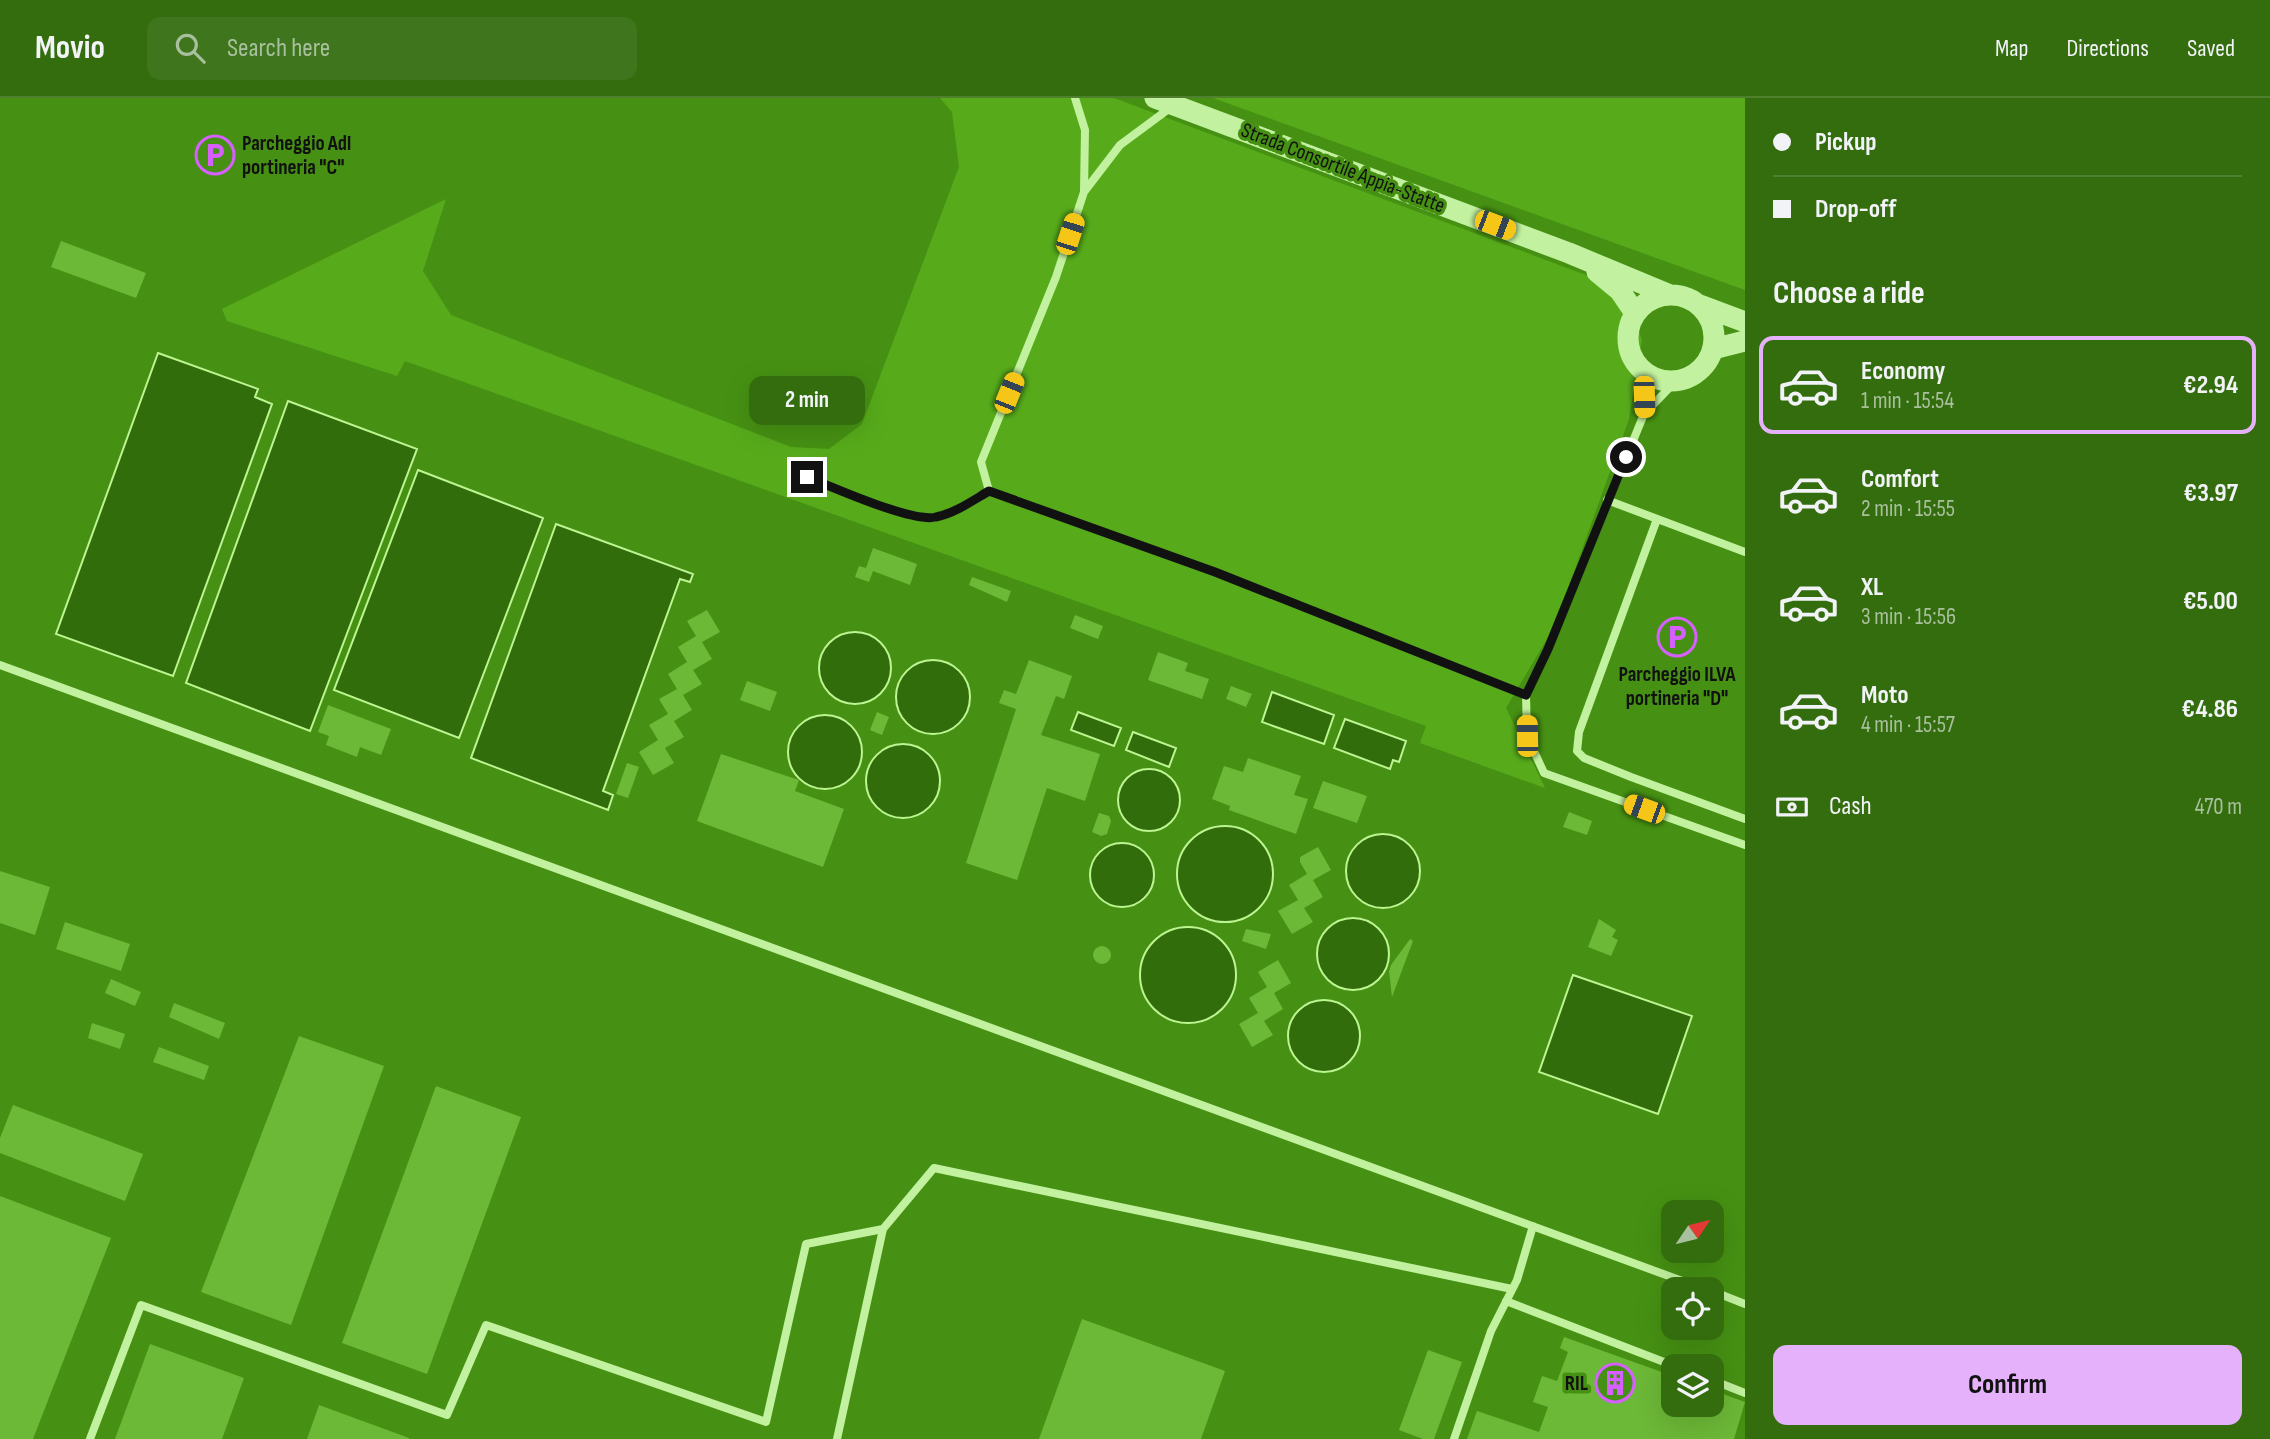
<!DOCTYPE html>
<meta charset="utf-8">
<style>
body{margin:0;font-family:"Sofia Sans Condensed",sans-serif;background:#3f751c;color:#f1f3f6;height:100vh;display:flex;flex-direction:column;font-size:26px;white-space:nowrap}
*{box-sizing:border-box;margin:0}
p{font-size:23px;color:#a9c09e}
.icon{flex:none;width:38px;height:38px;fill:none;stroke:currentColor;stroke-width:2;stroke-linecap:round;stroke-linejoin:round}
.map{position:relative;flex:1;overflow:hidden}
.details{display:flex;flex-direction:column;background:#346d0e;width:525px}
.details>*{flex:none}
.hud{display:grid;align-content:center;height:154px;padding:0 28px;background:#346d0e}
.needle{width:46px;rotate:55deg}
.tools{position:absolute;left:1661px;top:1102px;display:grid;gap:14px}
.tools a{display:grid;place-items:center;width:63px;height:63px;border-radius:14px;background:#346d0e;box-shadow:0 7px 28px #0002;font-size:35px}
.end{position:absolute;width:32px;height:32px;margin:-16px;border:9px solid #111;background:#fff;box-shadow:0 0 0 4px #fff}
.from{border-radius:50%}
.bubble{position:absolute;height:49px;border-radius:14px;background:#346d0e;box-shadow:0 7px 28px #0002;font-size:23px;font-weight:700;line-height:49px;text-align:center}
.car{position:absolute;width:21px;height:42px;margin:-21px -10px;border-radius:9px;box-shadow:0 0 5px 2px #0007;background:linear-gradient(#f5c518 24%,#345 0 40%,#f5c518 0 76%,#345 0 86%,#f5c518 0)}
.hud b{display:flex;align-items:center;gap:24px;height:66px;font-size:26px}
.hud b+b{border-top:2px solid #4e802e}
.hud i{width:18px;height:18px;background:#f1f3f6}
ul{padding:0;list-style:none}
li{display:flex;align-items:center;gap:21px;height:98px;margin:0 14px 10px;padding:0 14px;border:4px solid transparent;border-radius:14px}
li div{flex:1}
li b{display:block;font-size:26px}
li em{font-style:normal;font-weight:700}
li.active{border-color:#e5b1fa}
li>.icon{width:63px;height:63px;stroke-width:1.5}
h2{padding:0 28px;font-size:32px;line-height:84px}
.pay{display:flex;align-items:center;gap:18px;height:77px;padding:0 28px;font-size:26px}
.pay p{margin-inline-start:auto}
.button{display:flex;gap:14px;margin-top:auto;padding:14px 28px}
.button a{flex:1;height:80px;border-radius:14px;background:#e5b1fa;color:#111;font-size:28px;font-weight:700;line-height:80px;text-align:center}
header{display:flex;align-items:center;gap:42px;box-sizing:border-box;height:98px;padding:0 35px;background:#346d0e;border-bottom:2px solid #4e802e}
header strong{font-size:33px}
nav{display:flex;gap:38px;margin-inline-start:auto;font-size:24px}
.search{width:490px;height:63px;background:#3f751c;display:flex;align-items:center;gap:18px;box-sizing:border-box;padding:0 24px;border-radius:14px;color:#a9c09e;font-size:26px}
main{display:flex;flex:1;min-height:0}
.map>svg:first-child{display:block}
.green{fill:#57ab1b}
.water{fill:#326d0c;stroke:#bcf591;stroke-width:2}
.building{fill:#6cb837}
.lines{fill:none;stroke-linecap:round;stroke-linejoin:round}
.service{stroke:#c2f19f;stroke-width:8}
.tertiary{stroke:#c2f19f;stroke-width:21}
.route{stroke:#111;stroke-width:9}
.labels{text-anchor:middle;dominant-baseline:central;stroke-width:7;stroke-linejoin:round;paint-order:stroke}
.poi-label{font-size:21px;font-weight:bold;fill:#111;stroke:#469113;text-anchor:start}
.street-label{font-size:21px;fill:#111;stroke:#469113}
</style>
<header>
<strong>Movio</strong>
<div class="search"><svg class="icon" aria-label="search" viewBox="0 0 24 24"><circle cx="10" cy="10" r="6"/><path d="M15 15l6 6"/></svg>Search here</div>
<nav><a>Map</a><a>Directions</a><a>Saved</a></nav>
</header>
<main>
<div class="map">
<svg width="1745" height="1341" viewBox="0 0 1745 1341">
<rect width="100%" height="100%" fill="#469113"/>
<!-- green -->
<path class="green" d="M940,0H1114L1599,182L1631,210L1642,242L1629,321L1554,529L1506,610L1545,690L1420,645L1426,628L405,263L397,278L227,223L222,211L446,101L423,173L451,217L791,349L829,351L862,326L959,69L952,14Z
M1213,0H1745V192Z"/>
<!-- water -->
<path class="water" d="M158,255L258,291L255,299L272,306L173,578L56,536Z
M288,303L417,351L310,633L186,585Z
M418,372L543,420L459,640L334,592Z
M556,426L693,476L690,484L680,481L603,693L613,697L608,712L471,660Z
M819 570a36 36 0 1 1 72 0a36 36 0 1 1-72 0Z
M896 599a37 37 0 1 1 74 0a37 37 0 1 1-74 0Z
M1272,594L1334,617L1324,646L1262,624Z
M1078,614L1121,630L1114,648L1071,632Z
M788 654a37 37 0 1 1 74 0a37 37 0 1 1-74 0Z
M1345,621L1406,643L1399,664L1393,662L1390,671L1334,650Z
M1133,634L1176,650L1169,669L1126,652Z
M866 683a37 37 0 1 1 74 0a37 37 0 1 1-74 0Z
M1118 702a31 31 0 1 1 62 0a31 31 0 1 1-62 0Z
M1177 776a48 48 0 1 1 96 0a48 48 0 1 1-96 0Z
M1346 773a37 37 0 1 1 74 0a37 37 0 1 1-74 0Z
M1090 777a32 32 0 1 1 64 0a32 32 0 1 1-64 0Z
M1317 856a36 36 0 1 1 72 0a36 36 0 1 1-72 0Z
M1140 877a48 48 0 1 1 96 0a48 48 0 1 1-96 0Z
M1573,877L1692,918L1658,1016L1539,974Z
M1288 938a36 36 0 1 1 72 0a36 36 0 1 1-72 0Z"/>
<!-- building -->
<path class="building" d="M61,143L146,175L136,200L51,169Z
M873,450L917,466L910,487L873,473L869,484L855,479L859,468L866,470Z
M972,479L1011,493L1007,504L969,487Z
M707,512L720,534L702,544L712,561L693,572L702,586L683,597L692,612L674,623L684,639L665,650L674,665L653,677L639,654L658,642L649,627L668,616L659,601L677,591L668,576L687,564L678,549L696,538L687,523Z
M1075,517L1103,528L1098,541L1070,530Z
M1158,554L1188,565L1185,573L1209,581L1202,601L1148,582Z
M1029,562L1072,578L1064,601L1056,598L1041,637L1100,656L1085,703L1047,690L1017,782L966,765L1016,611L999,605L1004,592L1016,596Z
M747,583L777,594L770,613L740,602Z
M1231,588L1252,596L1246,609L1226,601Z
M328,607L391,631L381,657L360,649L357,659L326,647L329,638L318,634Z
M877,614L889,619L882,637L870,632Z
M721,656L799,682L795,693L844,711L823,769L697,723Z
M1248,660L1301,678L1294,697L1308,701L1296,736L1229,712L1230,708L1212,701L1224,668L1243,674Z
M627,665L639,669L628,700L616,696Z
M1323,683L1367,698L1357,725L1313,710Z
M1569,714L1592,723L1587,737L1563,729Z
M1099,715L1109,718L1111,723L1107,736L1101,738L1092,734Z
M1318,749L1331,772L1313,782L1323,799L1304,810L1313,824L1292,836L1278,813L1298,802L1289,787L1307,776L1300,764V759Z
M0,773L50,789L35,837L0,825Z
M1599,821L1616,832L1612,839L1618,842L1611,858L1588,849Z
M65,824L130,846L121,873L56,851Z
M1246,831L1271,836L1266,851L1242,843Z
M1410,841L1413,843L1392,899L1389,873L1391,867Z
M1093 857a9 9 0 1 1 18 0a9 9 0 1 1-18 0Z
M1278,862L1291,885L1274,895L1283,911L1264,923L1273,937L1252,949L1239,926L1258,915L1249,900L1267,889L1258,874Z
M111,881L141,894L135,908L105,895Z
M174,905L225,925L219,941L169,919Z
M92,925L125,936L120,951L88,940Z
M299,938L384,968L291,1227L201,1194Z
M159,949L209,968L204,982L153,964Z
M436,988L521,1019L427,1276L342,1245Z
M13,1007L143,1056L125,1103L0,1055V1040Z
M0,1098L111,1140L33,1341H0Z
M1082,1221L1225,1273L1201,1341H1039Z
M1564,1239L1673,1278V1307H1712V1292L1745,1304L1734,1341H1467L1477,1313L1539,1334L1548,1309L1533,1304L1542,1278L1557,1283L1568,1254L1560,1250Z
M150,1246L244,1280L222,1341H115Z
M1428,1252L1462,1264L1434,1341H1423L1399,1332Z
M319,1307L409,1340V1341H307Z"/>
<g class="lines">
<!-- service -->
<path class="service" d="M1075,0L1085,32L1084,93
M1170,10L1120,47L1084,94L1056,179L981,364L989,393L1215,474L1526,597
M1642,273L1644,316
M1675,284L1644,316L1548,551L1526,597L1527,638L1544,675L1745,747
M807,379C833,389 912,425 936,419C955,415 972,403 989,393
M1607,402L1745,454
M1657,421L1579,634L1577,653L1584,660L1631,679L1745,721
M0,567L1707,1192
M883,1131L934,1070L1512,1191
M1712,1193L1745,1206
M1506,1203L1677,1269
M1712,1282L1745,1295
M90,1341L141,1207L447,1317L486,1227L766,1324L806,1146L883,1131L837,1341
M1454,1341L1491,1233L1517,1182L1533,1128"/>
<!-- tertiary -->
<path class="tertiary" d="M1155,0L1569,155L1670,197
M1597,174L1620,193L1635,215
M1628 240a43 43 0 1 1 86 0a43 43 0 1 1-86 0Z
M1700,207L1745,224
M1713,251L1745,243"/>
</g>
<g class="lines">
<!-- route -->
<path class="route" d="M807,379C833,389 912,425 936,419C955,415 972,403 989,393L1215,474L1526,597L1548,551L1626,359"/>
</g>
<!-- icons -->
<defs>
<symbol id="parking-ring" viewBox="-11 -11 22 22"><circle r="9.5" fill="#469113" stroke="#d660ff" stroke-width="1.5"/><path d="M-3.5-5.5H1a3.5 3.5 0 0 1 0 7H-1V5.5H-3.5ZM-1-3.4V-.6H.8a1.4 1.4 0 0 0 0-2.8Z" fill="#d660ff"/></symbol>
<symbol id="building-ring" viewBox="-11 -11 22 22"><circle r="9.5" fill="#469113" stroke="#d660ff" stroke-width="1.5"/><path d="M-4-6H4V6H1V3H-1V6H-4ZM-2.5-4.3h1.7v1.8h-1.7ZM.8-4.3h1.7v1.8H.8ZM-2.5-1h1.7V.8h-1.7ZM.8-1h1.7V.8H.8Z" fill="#d660ff"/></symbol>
</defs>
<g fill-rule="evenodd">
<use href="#parking-ring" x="193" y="35" width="44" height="44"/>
<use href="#parking-ring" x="1655" y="517" width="44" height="44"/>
<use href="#building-ring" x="1593" y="1263" width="44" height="44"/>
</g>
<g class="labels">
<!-- poi labels -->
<g class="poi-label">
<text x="242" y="45">Parcheggio AdI<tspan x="242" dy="24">portineria "C"</tspan></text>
<text x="1677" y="576" text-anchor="middle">Parcheggio ILVA<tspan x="1677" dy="24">portineria "D"</tspan></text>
<text x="1588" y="1285" text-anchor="end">RIL</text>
</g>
<!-- street labels -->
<g class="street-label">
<text transform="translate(1343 70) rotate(21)">Strada Consortile Appia-Statte</text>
</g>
</g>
</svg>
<div class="tools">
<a><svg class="needle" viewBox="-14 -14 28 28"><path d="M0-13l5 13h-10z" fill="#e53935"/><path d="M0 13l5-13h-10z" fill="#a9c09e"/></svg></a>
<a><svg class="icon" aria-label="locate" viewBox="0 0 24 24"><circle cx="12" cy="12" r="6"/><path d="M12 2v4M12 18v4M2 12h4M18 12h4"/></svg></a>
<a><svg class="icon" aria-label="layers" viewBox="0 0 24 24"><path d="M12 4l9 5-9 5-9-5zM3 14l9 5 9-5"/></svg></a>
</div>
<i class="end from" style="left:1626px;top:359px"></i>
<i class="end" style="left:807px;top:379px"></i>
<div class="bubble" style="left:749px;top:278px;width:116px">2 min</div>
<i class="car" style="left:1495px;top:127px;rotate:111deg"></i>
<i class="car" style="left:1070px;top:136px;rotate:18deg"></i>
<i class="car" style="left:1009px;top:295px;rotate:22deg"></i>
<i class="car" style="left:1644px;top:299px;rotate:178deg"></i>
<i class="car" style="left:1527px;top:638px;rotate:359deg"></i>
<i class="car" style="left:1644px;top:711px;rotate:290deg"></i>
</div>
<section class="details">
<div class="hud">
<b><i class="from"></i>Pickup</b>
<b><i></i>Drop-off</b>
</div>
<h2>Choose a ride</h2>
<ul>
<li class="active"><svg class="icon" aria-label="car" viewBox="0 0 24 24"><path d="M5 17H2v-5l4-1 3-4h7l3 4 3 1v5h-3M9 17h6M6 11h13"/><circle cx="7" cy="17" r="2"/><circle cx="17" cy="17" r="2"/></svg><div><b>Economy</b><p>1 min · 15:54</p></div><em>€2.94</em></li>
<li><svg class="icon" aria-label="car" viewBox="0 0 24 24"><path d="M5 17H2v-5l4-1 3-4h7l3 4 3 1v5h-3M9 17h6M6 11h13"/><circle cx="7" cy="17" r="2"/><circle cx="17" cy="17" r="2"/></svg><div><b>Comfort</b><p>2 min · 15:55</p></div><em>€3.97</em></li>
<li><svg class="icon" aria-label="car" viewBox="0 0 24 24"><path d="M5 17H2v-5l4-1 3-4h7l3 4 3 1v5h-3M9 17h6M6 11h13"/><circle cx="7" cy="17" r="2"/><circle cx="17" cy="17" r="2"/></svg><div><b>XL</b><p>3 min · 15:56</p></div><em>€5.00</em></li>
<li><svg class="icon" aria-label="car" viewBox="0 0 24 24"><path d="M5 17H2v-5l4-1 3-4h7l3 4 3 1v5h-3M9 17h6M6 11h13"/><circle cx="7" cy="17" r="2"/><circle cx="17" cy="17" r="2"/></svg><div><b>Moto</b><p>4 min · 15:57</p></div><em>€4.86</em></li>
</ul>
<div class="pay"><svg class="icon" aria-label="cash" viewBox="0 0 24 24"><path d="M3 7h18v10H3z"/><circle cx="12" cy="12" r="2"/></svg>Cash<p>470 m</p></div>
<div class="button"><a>Confirm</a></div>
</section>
</main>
